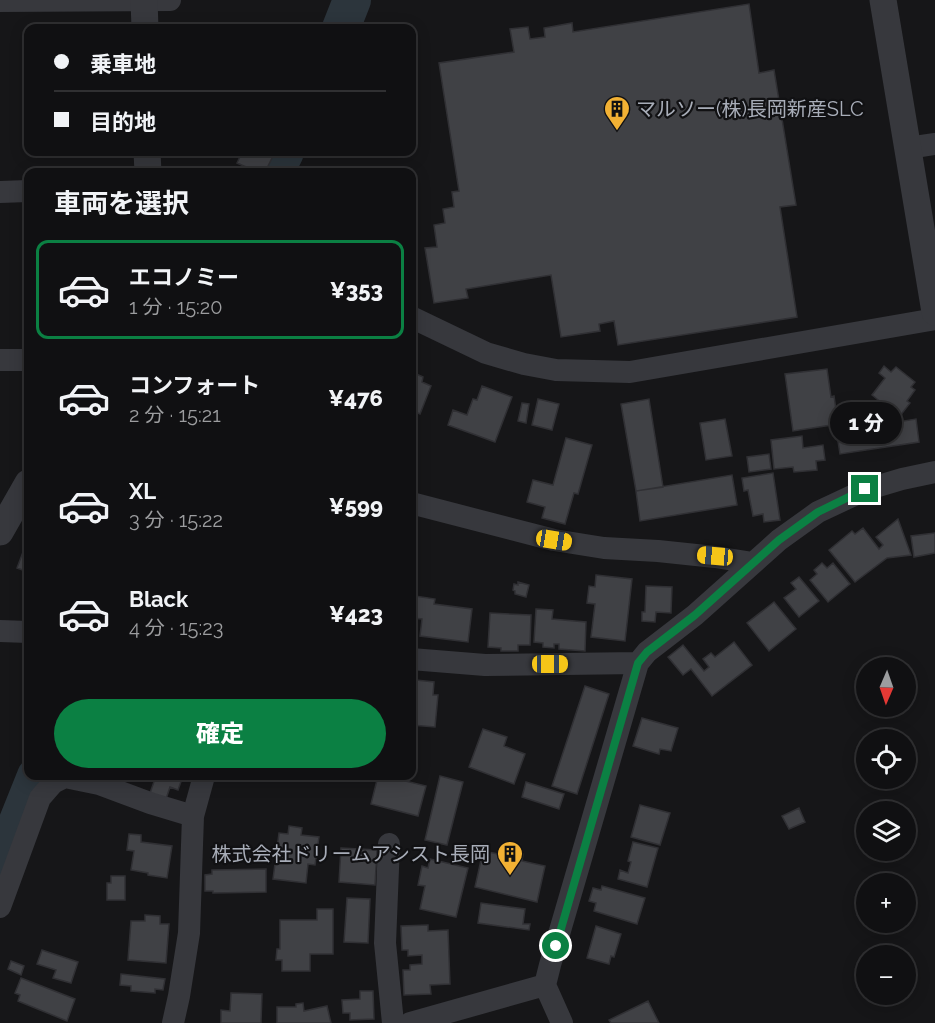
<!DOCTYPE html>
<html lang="ja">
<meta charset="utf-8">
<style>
body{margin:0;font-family:Raleway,"Noto Sans JP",sans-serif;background:#19191b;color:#f1f3f6;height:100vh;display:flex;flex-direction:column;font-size:22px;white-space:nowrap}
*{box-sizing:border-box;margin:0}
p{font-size:20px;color:#9c9d9f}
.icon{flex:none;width:33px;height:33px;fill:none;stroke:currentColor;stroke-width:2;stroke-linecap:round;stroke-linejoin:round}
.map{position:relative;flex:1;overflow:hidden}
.details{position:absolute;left:24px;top:168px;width:392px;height:612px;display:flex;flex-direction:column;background:#101012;border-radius:12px;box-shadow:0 3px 15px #0003,0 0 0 2px #303032}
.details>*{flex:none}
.banner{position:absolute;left:24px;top:24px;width:392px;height:132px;border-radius:12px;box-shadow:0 3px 15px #0003,0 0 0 2px #303032;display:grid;align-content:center;height:132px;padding:0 30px;background:#101012}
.needle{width:39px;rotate:182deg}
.tools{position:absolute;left:856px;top:657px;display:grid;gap:12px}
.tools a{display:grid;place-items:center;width:60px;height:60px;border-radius:50%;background:#101012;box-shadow:0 3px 15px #0003,0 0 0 2px #303032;font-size:30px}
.end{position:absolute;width:27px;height:27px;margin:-14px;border:8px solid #0b8043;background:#fff;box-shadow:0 0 0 3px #fff}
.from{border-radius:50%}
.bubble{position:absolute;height:42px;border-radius:21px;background:#101012;box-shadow:0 3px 15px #0003,0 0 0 2px #303032;font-size:20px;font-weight:800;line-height:42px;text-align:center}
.car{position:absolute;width:18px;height:36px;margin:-18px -9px;border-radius:8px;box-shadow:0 0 4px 2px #0007;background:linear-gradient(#f5c518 24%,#345 0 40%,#f5c518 0 76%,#345 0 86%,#f5c518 0)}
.banner b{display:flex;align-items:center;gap:21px;height:57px;font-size:22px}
.banner b+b{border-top:2px solid #303032}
.banner i{width:15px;height:15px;background:#f1f3f6}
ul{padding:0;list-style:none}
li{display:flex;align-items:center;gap:18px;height:99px;margin:0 12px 9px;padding:0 18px;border:3px solid transparent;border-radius:12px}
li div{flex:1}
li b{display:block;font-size:22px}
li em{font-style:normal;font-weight:800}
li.selected{border-color:#0b8043}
li>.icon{width:54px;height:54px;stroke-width:1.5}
h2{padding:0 30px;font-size:27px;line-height:72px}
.button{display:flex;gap:12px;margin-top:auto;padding:12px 30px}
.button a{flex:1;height:69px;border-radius:36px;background:#0b8043;color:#fff;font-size:24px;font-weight:800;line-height:69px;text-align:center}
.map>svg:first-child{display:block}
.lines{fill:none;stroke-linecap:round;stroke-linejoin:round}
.river{stroke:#2c353c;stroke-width:38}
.building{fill:#404145;stroke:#303034;stroke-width:1.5}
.minor{stroke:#37383d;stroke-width:22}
.tertiary{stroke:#37383d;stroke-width:27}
.route{stroke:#0b8043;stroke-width:8}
.labels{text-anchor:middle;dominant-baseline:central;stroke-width:4.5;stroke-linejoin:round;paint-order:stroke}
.poi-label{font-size:20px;fill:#a8adb8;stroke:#111113;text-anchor:start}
</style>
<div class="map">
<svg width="935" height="1023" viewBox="0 0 935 1023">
<rect width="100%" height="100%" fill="#161618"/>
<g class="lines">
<!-- river -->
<path class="river" d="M341,28L352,0
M275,172L285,152
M0,866L36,776"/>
</g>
<!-- building -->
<path class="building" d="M749,4L759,73L774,70L796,205L780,207L797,317L618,345L614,321L599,324L600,331L561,337L551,275L466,289L468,298L434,303L425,248L437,247L434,225L445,223L443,209L454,207L452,192L459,191L439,63L514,52L510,29L528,27L530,39L545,37L544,28L572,23L573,32Z
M242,152H275L265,172H244L246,167L237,163Z
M884,366L891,372L896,367L915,382L911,387L915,390L907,401L910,403L900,416L891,408L888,412L881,407L883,404L872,395L885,378L879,373Z
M827,369L831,397L834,396L838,424L793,431L785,374Z
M414,373L423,377L422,382L431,386L420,414L411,410V380Z
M482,386L512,397L495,442L448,425L453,410L467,415L473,399L477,400Z
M538,399L559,404L552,430L532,425Z
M649,399L663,487L636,491L621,404Z
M522,403L529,404L526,423L518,421Z
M725,419L732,456L706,460L700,423Z
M916,419L919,442L840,454L837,435L874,430L873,426Z
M802,436L803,448L823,445L825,460L816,461L817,470L794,472L793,467L774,469L771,440Z
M566,438L592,445L578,494L574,493L565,524L542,518L545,507L527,502L533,480L553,485Z
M769,454L771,469L749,472L747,457Z
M773,473L780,520L764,522L763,514L753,516L748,490L744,491L742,478Z
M732,475L737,505L640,521L636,491Z
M898,519L911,555L887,558L855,582L829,550L852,531L855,534L863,528L879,549L883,545L876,537Z
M935,533V553L914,557L911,536Z
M23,552L28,554V572L17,568Z
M822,563L827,568L833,563L850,584L828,602L810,580L817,574L814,570Z
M596,575L632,579L625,641L591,637L595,604L587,603L589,586L595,587Z
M799,577L819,601L799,617L784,598L796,589L791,583Z
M518,582L529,585L526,597L515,594V591L513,590L514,584L518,585Z
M646,586L672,587L671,613L656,612L655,622L642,621V612H645Z
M415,596L435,599L434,604L472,609L468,642L420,636L422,619L412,618Z
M774,602L796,629L769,651L747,623Z
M536,609L553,610L552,619L586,622L585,651L559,649V644H554V648L543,647V643L534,642Z
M490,613L531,615L530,645H518V651H501V648L488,647Z
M734,642L752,665L712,696L691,669L683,675L668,657L683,645L704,671L709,667L703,659L711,653L715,657Z
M416,680L434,682L433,695H438L435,727L411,725V684L416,685Z
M585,686L609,694L577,794L552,786Z
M642,718L678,728L671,751L660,749L659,754L633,746Z
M483,729L507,737L504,746L525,754L514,784L469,767Z
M156,776H183L178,790L170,787L166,799L150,793Z
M378,776H385L426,786L418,816L371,804Z
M440,776L463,782L447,845L425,840Z
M526,782L564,794L559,809L522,797Z
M640,805L670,813L660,845L631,837Z
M799,808L805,822L789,829L782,816Z
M289,826L302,828L301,835L319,837L315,865L308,864L306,883L273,879L279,833L288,834Z
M129,834L141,835V842L172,846L167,878L148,875V873L131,870L134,851L127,850Z
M633,842L658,848L647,887L618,879L620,870L628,873L631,862L628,861Z
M341,848L377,850L375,885L339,882Z
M505,849L523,854L522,861L545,866L537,902L475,887L483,851L504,855Z
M430,859L468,868L456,917L420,909L425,886L418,885L422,866L428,868Z
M266,869V892L213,893V891H205V875L212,874V870Z
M111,876H125V900H107V883H111Z
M602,886L645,898L637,924L594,911L596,903L589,901L593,888L601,890Z
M347,898L370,899L368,943L344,942Z
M481,903L525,909L523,924H530L529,930L478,923Z
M317,909H333V954H310V971H282V960H276L277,949H280V920H317Z
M145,915L160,916V924H169L166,963L128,960L131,921H145Z
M428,925V931L448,930L450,984L430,985L431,994L404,995L403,970H410V965L422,964V955L408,956V950H402L401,926Z
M596,926L621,934L614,957L611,956L609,964L587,958Z
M42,950L78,962L71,983L53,978L56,970L37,964Z
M11,961L24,966L21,975L8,969Z
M121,974L165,979L163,990L155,989V993L131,991V986L120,985Z
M21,978L75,999L67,1021L18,1001L20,995L15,993Z
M360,991H373L374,1019L350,1020V1013H343L342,1000L360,999Z
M231,993L262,994L261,1023H221V1010L230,1011Z
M648,1001L659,1023H611L609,1020Z
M303,1003L304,1011L327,1006L331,1023H277V1007H296V1004Z"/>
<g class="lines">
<!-- minor -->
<path class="minor" d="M0,1L170,0
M908,148L935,144
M0,192L28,191
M411,317L486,353L524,364L556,370L630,372L935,319
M0,360H28
M411,503L554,540L604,548L658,551L715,557L753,563
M0,631L28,632
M411,659L485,665L638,663
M389,844L385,943L393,1023
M0,907L40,798L53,783L65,777L99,784L150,803L193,816
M173,1023L179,996L189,933L193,816L204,776
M410,1023L545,985
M562,1023L545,985L550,965L638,663L647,652L695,615L779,540L818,512L865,490L902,479L935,472"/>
<!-- tertiary -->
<path class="tertiary" d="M144,0L145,28
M883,0L935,312
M147,152L148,172
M0,532L28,483"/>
</g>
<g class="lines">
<!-- route -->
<path class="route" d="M556,946L638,663L647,652L695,615L779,540L818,512L865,489"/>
</g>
<!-- icons -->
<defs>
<symbol id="building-pin" viewBox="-11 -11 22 30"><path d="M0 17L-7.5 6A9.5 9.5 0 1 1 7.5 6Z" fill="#f2b134" stroke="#111113"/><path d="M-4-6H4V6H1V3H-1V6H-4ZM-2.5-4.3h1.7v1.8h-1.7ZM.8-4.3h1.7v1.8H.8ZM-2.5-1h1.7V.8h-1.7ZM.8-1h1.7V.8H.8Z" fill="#111"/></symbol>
</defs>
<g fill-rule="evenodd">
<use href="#building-pin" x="602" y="94" width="30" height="40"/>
<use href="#building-pin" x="495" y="839" width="30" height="40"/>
</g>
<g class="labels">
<!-- poi labels -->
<g class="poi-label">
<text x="636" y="109">マルソー(株)長岡新産SLC</text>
<text x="490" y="854" text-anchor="end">株式会社ドリームアシスト長岡</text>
</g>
</g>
</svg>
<div class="tools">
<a><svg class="needle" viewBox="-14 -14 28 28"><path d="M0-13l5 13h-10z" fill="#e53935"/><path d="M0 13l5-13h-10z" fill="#9c9d9f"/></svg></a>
<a><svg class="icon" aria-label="locate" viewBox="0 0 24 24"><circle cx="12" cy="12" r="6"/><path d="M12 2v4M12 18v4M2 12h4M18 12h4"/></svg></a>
<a><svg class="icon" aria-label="layers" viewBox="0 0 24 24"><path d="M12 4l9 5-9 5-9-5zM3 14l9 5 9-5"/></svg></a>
<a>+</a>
<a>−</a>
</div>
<i class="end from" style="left:556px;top:946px"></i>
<i class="end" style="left:865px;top:489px"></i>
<div class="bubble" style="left:830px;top:402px;width:72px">1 分</div>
<i class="car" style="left:554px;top:540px;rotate:99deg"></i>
<i class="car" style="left:715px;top:556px;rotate:275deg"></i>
<i class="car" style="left:550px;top:664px;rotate:90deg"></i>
<div class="banner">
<b><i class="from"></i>乗車地</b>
<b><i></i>目的地</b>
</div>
<section class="details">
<h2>車両を選択</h2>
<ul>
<li class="selected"><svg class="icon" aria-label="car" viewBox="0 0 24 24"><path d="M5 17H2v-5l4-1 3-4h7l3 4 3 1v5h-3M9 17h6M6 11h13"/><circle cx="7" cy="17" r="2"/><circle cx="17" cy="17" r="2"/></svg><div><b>エコノミー</b><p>1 分 · 15:20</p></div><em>¥353</em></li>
<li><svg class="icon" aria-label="car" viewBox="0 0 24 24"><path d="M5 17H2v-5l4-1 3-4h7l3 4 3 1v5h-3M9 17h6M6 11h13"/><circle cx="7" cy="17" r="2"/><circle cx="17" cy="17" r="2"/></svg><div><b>コンフォート</b><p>2 分 · 15:21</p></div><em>¥476</em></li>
<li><svg class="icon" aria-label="car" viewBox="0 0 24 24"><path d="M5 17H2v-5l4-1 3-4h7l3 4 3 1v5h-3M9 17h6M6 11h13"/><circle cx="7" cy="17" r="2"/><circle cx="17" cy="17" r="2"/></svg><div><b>XL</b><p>3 分 · 15:22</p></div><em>¥599</em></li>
<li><svg class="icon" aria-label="car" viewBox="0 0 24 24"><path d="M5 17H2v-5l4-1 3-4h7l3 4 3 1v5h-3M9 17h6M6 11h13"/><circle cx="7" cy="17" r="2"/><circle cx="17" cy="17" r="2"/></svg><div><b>Black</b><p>4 分 · 15:23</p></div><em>¥423</em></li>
</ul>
<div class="button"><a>確定</a></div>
</section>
</div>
